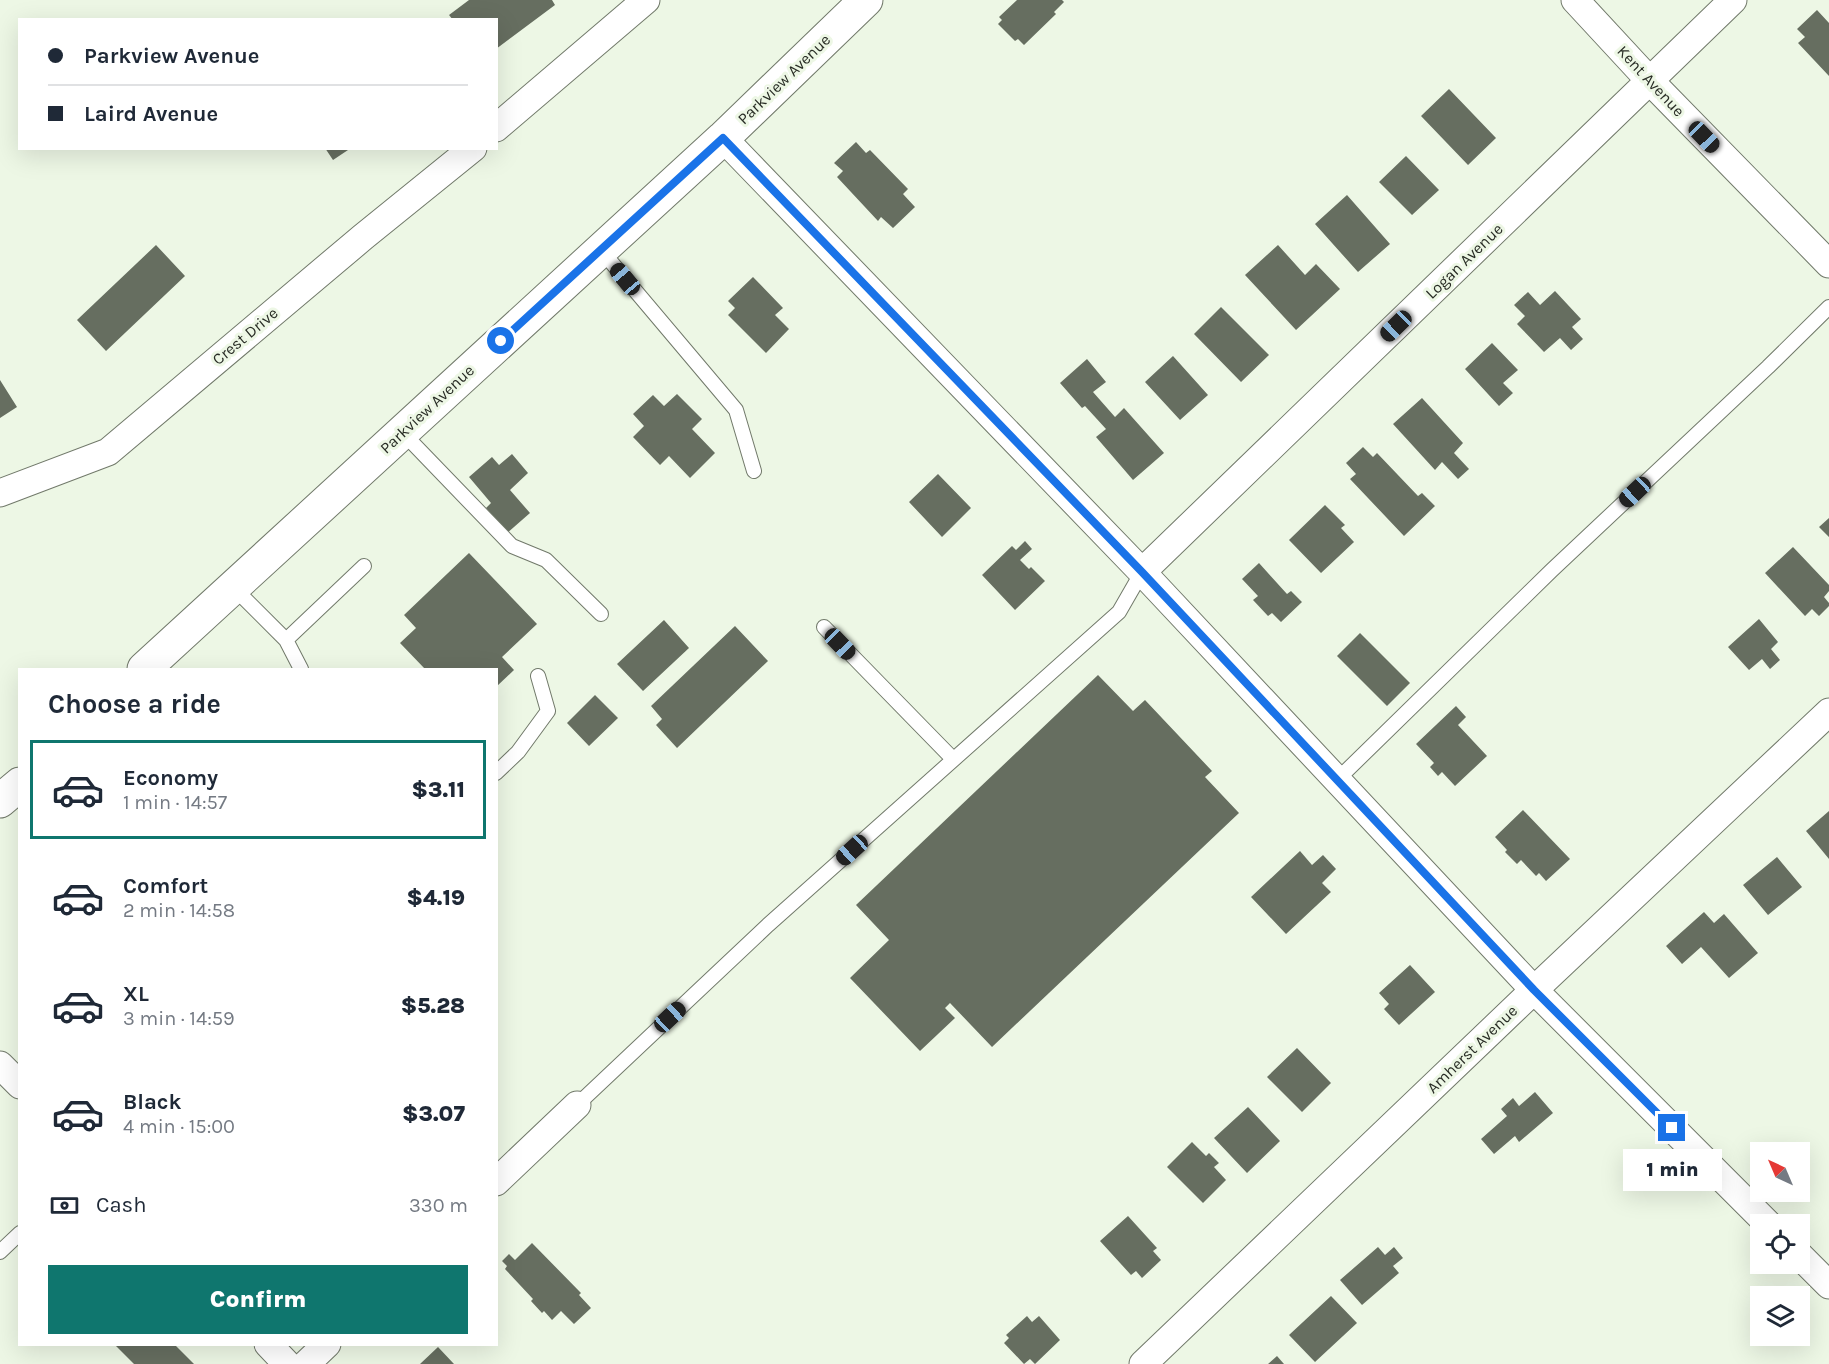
<!DOCTYPE html>
<meta charset="utf-8">
<style>
body{margin:0;font-family:Karla,sans-serif;background:#f6f6f7;color:#1f2937;height:100vh;display:flex;flex-direction:column;font-size:22px;white-space:nowrap}
*{box-sizing:border-box;margin:0}
p{font-size:20px;color:#747a83}
.icon{flex:none;width:33px;height:33px;fill:none;stroke:currentColor;stroke-width:2;stroke-linecap:round;stroke-linejoin:round}
.map{position:relative;flex:1;overflow:hidden}
.side{position:absolute;left:18px;top:668px;width:480px;height:678px;display:flex;flex-direction:column;background:#fff;border-radius:0px;box-shadow:0 6px 24px #0002}
.side>*{flex:none}
.top-card{position:absolute;left:18px;top:18px;width:480px;height:132px;border-radius:0px;box-shadow:0 6px 24px #0002;display:grid;align-content:center;height:132px;padding:0 30px;background:#fff}
.needle{width:39px;rotate:316deg}
.buttons{position:absolute;left:1750px;top:1142px;display:grid;gap:12px}
.buttons a{display:grid;place-items:center;width:60px;height:60px;border-radius:0px;background:#fff;box-shadow:0 6px 24px #0002;font-size:30px}
.end{position:absolute;width:27px;height:27px;margin:-14px;border:8px solid #1a73e8;background:#fff;box-shadow:0 0 0 3px #fff}
.from{border-radius:50%}
.bubble{position:absolute;height:42px;border-radius:0px;background:#fff;box-shadow:0 6px 24px #0002;font-size:20px;font-weight:800;line-height:42px;text-align:center}
.car{position:absolute;width:18px;height:36px;margin:-18px -9px;border-radius:8px;box-shadow:0 0 4px 2px #0007;background:linear-gradient(#222 24%,#8ab4d8 0 40%,#222 0 76%,#8ab4d8 0 86%,#222 0)}
.top-card b{display:flex;align-items:center;gap:21px;height:57px;font-size:22px}
.top-card b+b{border-top:2px solid #e0e1e3}
.top-card i{width:15px;height:15px;background:#1f2937}
ul{padding:0;list-style:none}
li{display:flex;align-items:center;gap:18px;height:99px;margin:0 12px 9px;padding:0 18px;border:3px solid transparent;border-radius:0px}
li div{flex:1}
li b{display:block;font-size:22px}
li em{font-style:normal;font-weight:800}
li.active{border-color:#0f766e}
li>.icon{width:54px;height:54px;stroke-width:1.5}
h2{padding:0 30px;font-size:27px;line-height:72px}
.pay{display:flex;align-items:center;gap:15px;height:66px;padding:0 30px;font-size:22px}
.pay p{margin-inline-start:auto}
.button{display:flex;gap:12px;margin-top:auto;padding:12px 30px}
.button a{flex:1;height:69px;border-radius:0px;background:#0f766e;color:#fff;font-size:24px;font-weight:800;line-height:69px;text-align:center}
.map>svg:first-child{display:block}
.building{fill:#666e60}
.lines{fill:none;stroke-linecap:round;stroke-linejoin:round}
.lane-casing{stroke:#71796a;stroke-width:16}
.street-casing{stroke:#71796a;stroke-width:29}
.secondary-casing{stroke:#71796a;stroke-width:35}
.lane{stroke:#fff;stroke-width:14}
.street{stroke:#fff;stroke-width:27}
.secondary{stroke:#fff;stroke-width:33}
.route{stroke:#1a73e8;stroke-width:8}
.labels{text-anchor:middle;dominant-baseline:central;stroke-width:6;stroke-linejoin:round;paint-order:stroke}
.street-label{font-size:16px;fill:#282c25;stroke:#edf7e5}
</style>
<div class="map">
<svg width="1829" height="1364" viewBox="0 0 1829 1364">
<rect width="100%" height="100%" fill="#edf7e5"/>
<!-- building -->
<path class="building" d="M469,0H552L555,5L496,49V20H453L449,15Z
M1017,0H1062L1064,2L1054,12L1056,14L1024,45L1018,39L1015,41L998,24L1002,20L999,17Z
M1817,10L1829,23V76L1798,43L1805,37L1797,29Z
M1449,89L1496,138L1468,165L1421,116Z
M856,142L866,153L870,150L908,189L903,194L915,207L893,228L881,217L878,221L837,177L843,171L834,163Z
M325,148H351L333,160Z
M1406,156L1439,190L1412,215L1379,182Z
M1347,195L1390,244L1358,272L1315,224Z
M156,245L185,276L106,351L77,320Z
M1278,245L1305,275L1316,264L1340,289L1296,330L1245,275Z
M753,277L783,308L775,315L789,329L766,353L728,315L735,308L728,301Z
M1555,291L1581,319L1572,327L1583,339L1571,350L1560,338L1544,352L1517,324L1525,316L1514,305L1528,292L1540,305Z
M1221,307L1269,355L1241,382L1194,334Z
M1492,343L1518,370L1503,383L1513,393L1499,406L1465,369Z
M1173,356L1208,395L1180,420L1145,382Z
M1087,359L1106,382L1093,392L1115,417L1124,408L1164,453L1133,480L1096,437L1106,429L1085,406L1082,408L1060,383Z
M0,380L17,407L0,418Z
M677,394L702,419L692,429L715,453L690,478L669,456L660,465L633,437L644,426L633,414L653,395L664,406Z
M1422,398L1463,443L1454,453L1469,469L1458,479L1442,462L1435,470L1393,424Z
M1363,447L1373,457L1377,453L1418,496L1422,493L1435,506L1404,536L1350,479L1356,474L1346,463Z
M512,454L528,473L510,490L530,513L507,533L486,508L491,503L469,477L492,457L499,465Z
M938,474L971,508L942,537L909,502Z
M1325,505L1345,525L1341,528L1354,542L1321,573L1289,540Z
M1829,518V537L1819,527Z
M1025,541L1032,549L1020,560L1029,569L1031,567L1045,581L1015,610L982,575L1012,546L1016,550Z
M1793,547L1829,585V591L1824,597L1829,603V606L1819,616L1812,609L1805,616L1765,573Z
M469,553L537,624L502,657L514,670L496,687V669H425L400,643L416,628L404,615Z
M1259,563L1287,594L1291,591L1302,602L1281,622L1272,613L1268,616L1253,600L1258,596L1242,579Z
M1759,619L1778,642L1771,649L1780,660L1770,669L1762,659L1749,670L1728,647Z
M664,620L689,648L643,691L617,664Z
M735,626L768,661L677,748L656,725L662,719L651,706Z
M1360,633L1410,683L1387,706L1337,656Z
M1098,675L1133,711L1145,700L1212,771L1205,777L1239,813L992,1047L950,1003L945,1008L955,1018L920,1051L850,978L889,940L856,905Z
M595,695L618,718L589,746L567,723Z
M1456,706L1466,717L1458,725L1487,756L1455,786L1442,772L1438,776L1430,767L1434,763L1416,744Z
M1523,810L1570,859L1546,881L1539,873L1536,876L1521,860L1517,864L1505,852L1507,850L1495,837Z
M1829,811V859L1806,831Z
M1300,851L1312,865L1323,855L1336,869L1322,883L1331,892L1286,934L1251,897Z
M1777,857L1802,887L1768,915L1743,885Z
M1704,912L1714,923L1724,914L1758,953L1729,978L1701,947L1682,964L1666,946Z
M1410,965L1435,992L1399,1025L1384,1009L1389,1004L1379,993Z
M1297,1048L1331,1083L1302,1112L1267,1077Z
M1535,1092L1553,1113L1519,1142L1515,1136L1494,1154L1481,1139L1507,1116L1501,1109L1513,1098L1519,1106Z
M1248,1107L1280,1141L1247,1173L1214,1138Z
M1192,1142L1206,1156L1209,1153L1219,1163L1214,1167L1226,1180L1203,1203L1167,1167Z
M1128,1216L1157,1248L1153,1251L1161,1260L1142,1278L1136,1271L1131,1275L1100,1241Z
M532,1243L581,1293L579,1295L591,1308L574,1324L561,1311L552,1320L544,1311L542,1313L531,1301L533,1299L505,1269L507,1266L502,1261L509,1254L515,1260Z
M1378,1247L1385,1255L1394,1247L1403,1258L1393,1266L1399,1273L1362,1305L1340,1280Z
M1331,1296L1357,1323L1315,1362L1289,1335Z
M1027,1316L1032,1322L1039,1316L1060,1340L1035,1364L1030,1359L1024,1364L1004,1343L1009,1338L1006,1335Z
M114,1344H174L194,1364H134Z
M438,1347L454,1364H420Z
M1277,1356L1284,1364H1268Z"/>
<g class="lines">
<defs>
<path id="lane" d="M601,250L736,410L754,471
M402,432L512,546L546,560L601,614
M233,587L286,640L301,669
M824,627L953,759
M286,640L364,566
M496,773L518,752L548,711L538,676
M1337,780L1552,570L1768,367L1829,307
M577,1105L768,925L1119,612L1142,572
M0,1252L20,1233"/>
<path id="street" d="M1575,0L1650,81L1829,264
M496,128L646,0
M723,138L1142,572L1534,990L1768,1224
M0,493L108,452L363,237L473,148
M1142,572L1733,0
M0,1065L20,1085
M496,1182L577,1105
M1800,1256L1829,1285
M268,1344L287,1364
M306,1364L327,1344
M1143,1364L1534,990L1829,712"/>
<path id="secondary" d="M144,669L723,138L866,0
M0,801L20,784"/>
</defs>
<!-- lane casing -->
<use href="#lane" class="lane-casing"/>
<!-- street casing -->
<use href="#street" class="street-casing"/>
<!-- secondary casing -->
<use href="#secondary" class="secondary-casing"/>
<!-- lane -->
<use href="#lane" class="lane"/>
<!-- street -->
<use href="#street" class="street"/>
<!-- secondary -->
<use href="#secondary" class="secondary"/>
</g>
<g class="lines">
<!-- route -->
<path class="route" d="M501,341L723,138L1142,572L1534,990L1672,1128"/>
</g>
<g class="labels">
<!-- street labels -->
<g class="street-label">
<text transform="translate(784 79) rotate(-44)">Parkview Avenue</text>
<text transform="translate(1651 81) rotate(47)">Kent Avenue</text>
<text transform="translate(1464 261) rotate(-44)">Logan Avenue</text>
<text transform="translate(245 336) rotate(-40)">Crest Drive</text>
<text transform="translate(427 409) rotate(-43)">Parkview Avenue</text>
<text transform="translate(1472 1049) rotate(-44)">Amherst Avenue</text>
</g>
</g>
</svg>
<div class="buttons">
<a><svg class="needle" viewBox="-14 -14 28 28"><path d="M0-13l5 13h-10z" fill="#e53935"/><path d="M0 13l5-13h-10z" fill="#747a83"/></svg></a>
<a><svg class="icon" aria-label="locate" viewBox="0 0 24 24"><circle cx="12" cy="12" r="6"/><path d="M12 2v4M12 18v4M2 12h4M18 12h4"/></svg></a>
<a><svg class="icon" aria-label="layers" viewBox="0 0 24 24"><path d="M12 4l9 5-9 5-9-5zM3 14l9 5 9-5"/></svg></a>
</div>
<i class="end from" style="left:501px;top:341px"></i>
<i class="end" style="left:1672px;top:1128px"></i>
<div class="bubble" style="left:1623px;top:1149px;width:99px">1 min</div>
<i class="car" style="left:1704px;top:137px;rotate:136deg"></i>
<i class="car" style="left:625px;top:279px;rotate:320deg"></i>
<i class="car" style="left:1396px;top:326px;rotate:226deg"></i>
<i class="car" style="left:1635px;top:492px;rotate:227deg"></i>
<i class="car" style="left:840px;top:644px;rotate:136deg"></i>
<i class="car" style="left:852px;top:850px;rotate:228deg"></i>
<i class="car" style="left:670px;top:1017px;rotate:47deg"></i>
<div class="top-card">
<b><i class="from"></i>Parkview Avenue</b>
<b><i></i>Laird Avenue</b>
</div>
<section class="side">
<h2>Choose a ride</h2>
<ul>
<li class="active"><svg class="icon" aria-label="car" viewBox="0 0 24 24"><path d="M5 17H2v-5l4-1 3-4h7l3 4 3 1v5h-3M9 17h6M6 11h13"/><circle cx="7" cy="17" r="2"/><circle cx="17" cy="17" r="2"/></svg><div><b>Economy</b><p>1 min · 14:57</p></div><em>$3.11</em></li>
<li><svg class="icon" aria-label="car" viewBox="0 0 24 24"><path d="M5 17H2v-5l4-1 3-4h7l3 4 3 1v5h-3M9 17h6M6 11h13"/><circle cx="7" cy="17" r="2"/><circle cx="17" cy="17" r="2"/></svg><div><b>Comfort</b><p>2 min · 14:58</p></div><em>$4.19</em></li>
<li><svg class="icon" aria-label="car" viewBox="0 0 24 24"><path d="M5 17H2v-5l4-1 3-4h7l3 4 3 1v5h-3M9 17h6M6 11h13"/><circle cx="7" cy="17" r="2"/><circle cx="17" cy="17" r="2"/></svg><div><b>XL</b><p>3 min · 14:59</p></div><em>$5.28</em></li>
<li><svg class="icon" aria-label="car" viewBox="0 0 24 24"><path d="M5 17H2v-5l4-1 3-4h7l3 4 3 1v5h-3M9 17h6M6 11h13"/><circle cx="7" cy="17" r="2"/><circle cx="17" cy="17" r="2"/></svg><div><b>Black</b><p>4 min · 15:00</p></div><em>$3.07</em></li>
</ul>
<div class="pay"><svg class="icon" aria-label="cash" viewBox="0 0 24 24"><path d="M3 7h18v10H3z"/><circle cx="12" cy="12" r="2"/></svg>Cash<p>330 m</p></div>
<div class="button"><a>Confirm</a></div>
</section>
</div>
